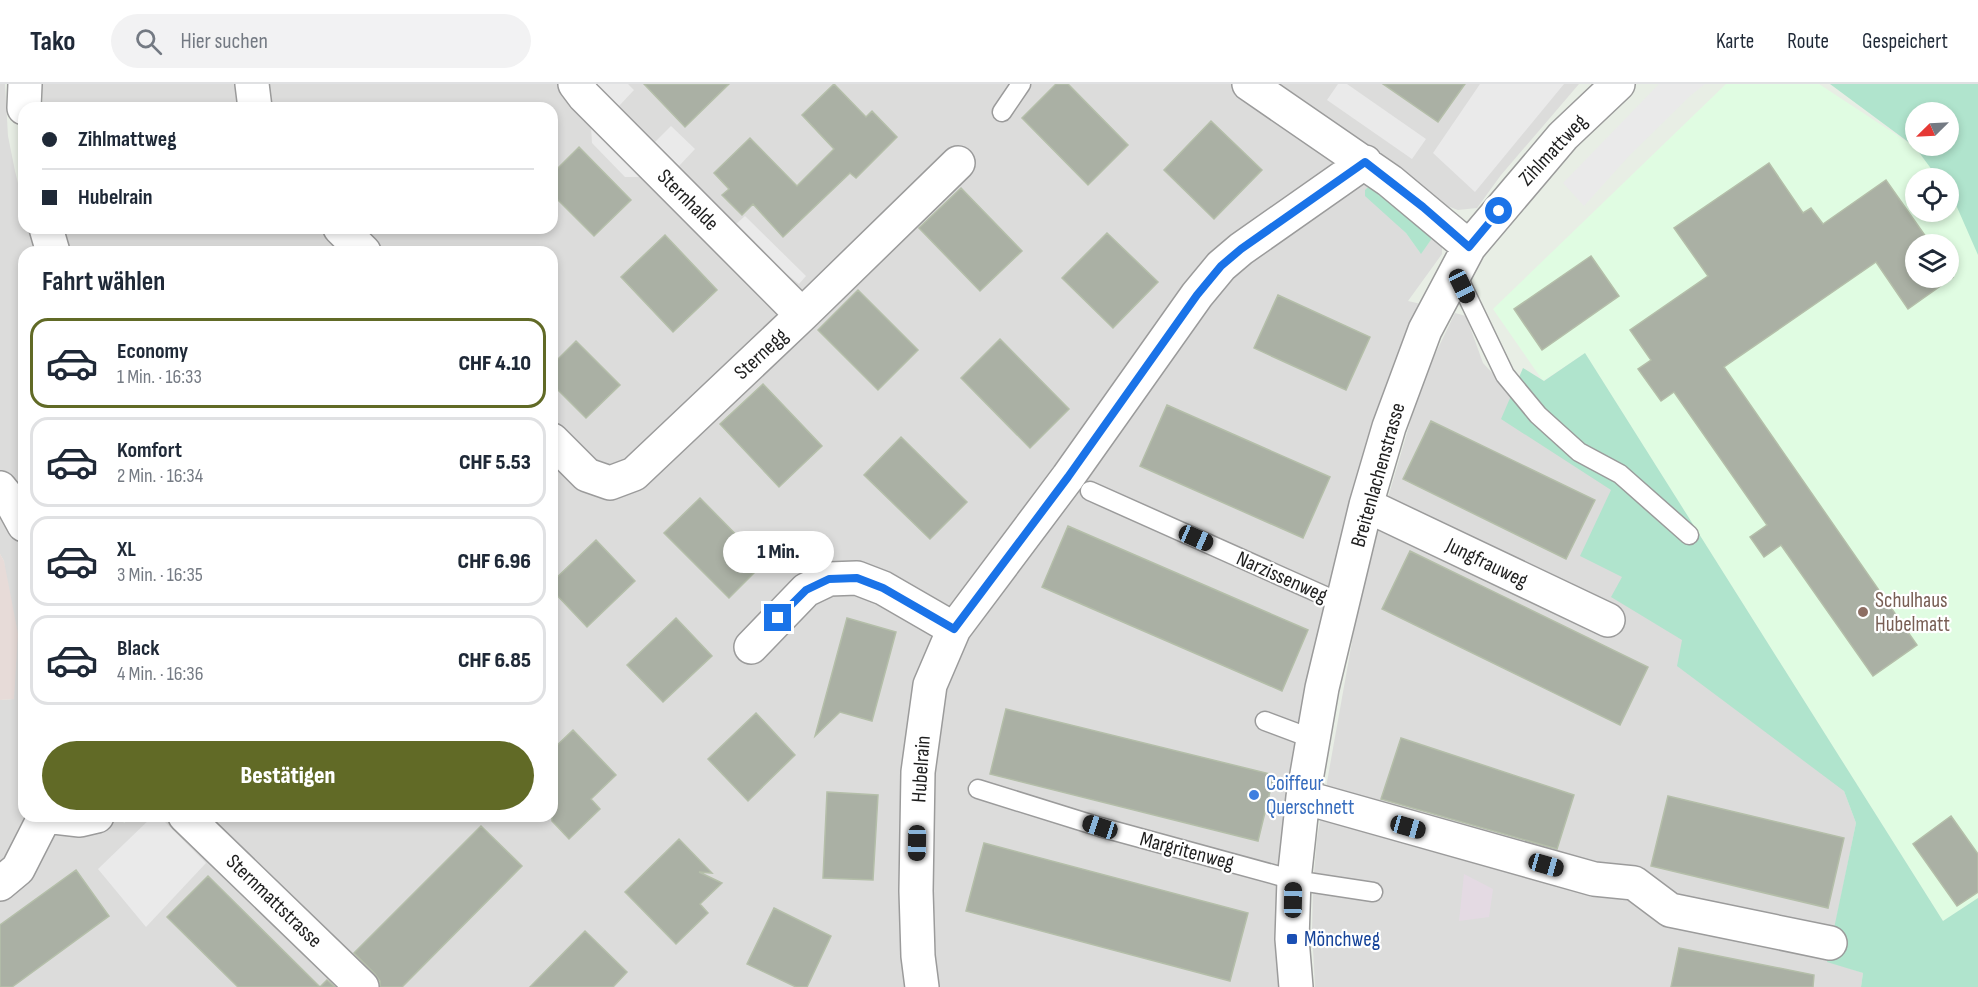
<!DOCTYPE html>
<html lang="de">
<meta charset="utf-8">
<style>
body{margin:0;font-family:"Sofia Sans Condensed",sans-serif;background:#f2f2f3;color:#1f2937;height:100vh;display:flex;flex-direction:column;font-size:22px;white-space:nowrap}
*{box-sizing:border-box;margin:0}
p{font-size:20px;color:#747a83}
.icon{flex:none;width:33px;height:33px;fill:none;stroke:currentColor;stroke-width:2;stroke-linecap:round;stroke-linejoin:round}
.map{position:relative;flex:1;overflow:hidden}
.sheet{position:absolute;left:18px;top:162px;width:540px;height:576px;display:flex;flex-direction:column;background:#fff;border-radius:18px;box-shadow:0 3px 9px #0003}
.sheet>*{flex:none}
.banner{position:absolute;left:18px;top:18px;width:540px;height:132px;border-radius:18px;box-shadow:0 3px 9px #0003;display:grid;align-content:center;height:132px;padding:0 24px;background:#fff}
.needle{width:39px;rotate:246deg}
.buttons{position:absolute;left:1905px;top:18px;display:grid;gap:12px}
.buttons a{display:grid;place-items:center;width:54px;height:54px;border-radius:50%;background:#fff;box-shadow:0 3px 9px #0003;font-size:30px}
.end{position:absolute;width:27px;height:27px;margin:-14px;border:8px solid #1a73e8;background:#fff;box-shadow:0 0 0 3px #fff}
.from{border-radius:50%}
.bubble{position:absolute;height:42px;border-radius:21px;background:#fff;box-shadow:0 3px 9px #0003;font-size:20px;font-weight:800;line-height:42px;text-align:center}
.car{position:absolute;width:18px;height:36px;margin:-18px -9px;border-radius:8px;box-shadow:0 0 4px 2px #0007;background:linear-gradient(#222 24%,#8ab4d8 0 40%,#222 0 76%,#8ab4d8 0 86%,#222 0)}
.banner b{display:flex;align-items:center;gap:21px;height:57px;font-size:22px}
.banner b+b{border-top:2px solid #e0e1e3}
.banner i{width:15px;height:15px;background:#1f2937}
ul{padding:0;list-style:none}
li{display:flex;align-items:center;gap:18px;height:90px;margin:0 12px 9px;padding:0 12px;border:3px solid #e0e1e3;border-radius:18px}
li div{flex:1}
li b{display:block;font-size:22px}
li em{font-style:normal;font-weight:800}
li.current{border-color:#616a26}
li>.icon{width:54px;height:54px;stroke-width:1.5}
h2{padding:0 24px;font-size:27px;line-height:72px}
.cta{display:flex;gap:12px;margin-top:auto;padding:12px 24px}
.cta a{flex:1;height:69px;border-radius:36px;background:#616a26;color:#fff;font-size:24px;font-weight:800;line-height:69px;text-align:center}
header{display:flex;align-items:center;gap:36px;box-sizing:border-box;height:84px;padding:0 30px;background:#fff;border-bottom:2px solid #e0e1e3}
header strong{font-size:28px}
nav{display:flex;gap:33px;margin-inline-start:auto;font-size:21px}
.search{width:420px;height:54px;background:#f2f2f3;display:flex;align-items:center;gap:15px;box-sizing:border-box;padding:0 21px;border-radius:33px;color:#747a83;font-size:22px}
.map>svg:first-child{display:block}
.residential{fill:#dcdcdb}
.industrial{fill:#e7dbd8}
.education{fill:#e0fce2;fill-rule:evenodd}
.grass{fill:#b0e4cd;fill-rule:evenodd}
.parking{fill:#eaeaea}
.plaza{fill:#e4dae3}
.building{fill:#aab0a4;stroke:#b4bea9;stroke-width:1.5}
.lines{fill:none;stroke-linecap:round;stroke-linejoin:round}
.lane-casing{stroke:#9b9b9b;stroke-width:21}
.street-casing{stroke:#9b9b9b;stroke-width:36}
.lane{stroke:#fff;stroke-width:18}
.street{stroke:#fff;stroke-width:33}
.route{stroke:#1a73e8;stroke-width:8}
.education-dot{fill:#8d6e63;stroke:#fff;stroke-width:2}
.shop-dot{fill:#3f7fe0;stroke:#fff;stroke-width:2}
.transit-dot{fill:#1a4fb4;stroke:#fff;stroke-width:2}
.labels{text-anchor:middle;dominant-baseline:central;stroke-width:4.5;stroke-linejoin:round;paint-order:stroke}
.street-label{font-size:21px;fill:#1e1e1e;stroke:#fff}
.education-label{font-size:21px;fill:#785e54;stroke:#fff;text-anchor:start}
.shop-label{font-size:21px;fill:#366cbe;stroke:#fff;text-anchor:start}
.transit-label{font-size:21px;fill:#164399;stroke:#fff;text-anchor:start}
</style>
<header>
<strong>Tako</strong>
<div class="search"><svg class="icon" aria-label="search" viewBox="0 0 24 24"><circle cx="10" cy="10" r="6"/><path d="M15 15l6 6"/></svg>Hier suchen</div>
<nav><a>Karte</a><a>Route</a><a>Gespeichert</a></nav>
</header>
<div class="map">
<svg width="1978" height="903" viewBox="0 0 1978 903">
<rect width="100%" height="100%" fill="#e8eee5"/>
<!-- residential -->
<path class="residential" d="M0,0H5L8,52L15,87L24,123V144H30L38,168H24V732H120L124,739L134,732H552V168H72L63,144H552V24H43L42,0H1235L1368,103L1365,107L1406,149L1419,167L1421,169L1435,150L1442,164V170L1408,217L1421,220L1405,251L1386,300L1348,425L1317,571L1282,903H0V616L14,615L4,477L0,470Z
M1263,0H1579L1501,91L1477,124L1458,126L1439,119Z
M1455,229L1466,232L1483,279L1555,357L1627,401L1844,707L1856,739L1828,877L1863,889L1861,903H1315L1312,847L1313,801L1317,754L1358,524L1377,451L1417,315L1428,285Z"/>
<!-- industrial -->
<path class="industrial" d="M0,470L4,477L18,550L14,615L0,616Z"/>
<!-- education -->
<path class="education" d="M1726,0H1819L1915,63L1944,94H1916V128H1948L1949,102L1978,156V814L1943,837L1585,269L1543,297L1493,225ZM1916,160H1948V194H1916Z"/>
<!-- grass -->
<path class="grass" d="M1830,0H1978V171L1953,114L1949,108L1948,94H1938L1915,63ZM1916,28H1948V62H1916Z
M1368,103L1435,150L1421,170L1406,149L1365,112V106Z
M1585,269L1943,837L1978,814V903H1861L1863,889L1827,878L1856,739L1844,707L1677,582L1682,556L1611,513L1622,493L1580,472L1611,406L1501,335L1523,284L1544,297Z"/>
<!-- parking -->
<path class="parking" d="M596,0H628L634,6L619,22Z
M1338,0H1347L1426,55L1412,75L1327,16Z
M1480,0H1564L1475,108L1433,69Z
M1659,0H1705L1690,12L1628,73L1584,122L1563,99Z
M591,42L642,93H625L592,59Z
M671,42L695,65L679,82L655,58Z
M745,132L806,192L799,200L780,185L736,140Z
M153,732H159L206,779L146,843L98,785Z"/>
<!-- plaza -->
<path class="plaza" d="M1464,790L1493,805L1489,833L1459,837Z"/>
<!-- building -->
<path class="building" d="M644,0H729L685,43Z
M834,0L866,33L872,27L897,53L856,94L850,89L783,153L753,120L742,131L722,111L729,105L714,89L750,54L797,102L834,65L802,31Z
M1056,0H1068L1128,61L1088,101L1022,34Z
M1383,0H1465L1438,38Z
M1211,37L1262,86L1214,135L1164,86Z
M579,63L631,116L594,152L552,110V90Z
M1769,79L1803,129L1811,124L1823,140L1886,96L1931,160H1916V194H1948V186L1953,193L1908,225L1876,178L1724,283L1917,561L1873,592L1781,461L1764,473L1750,453L1767,441L1674,308L1661,317L1638,285L1651,276L1630,246L1708,192L1674,144Z
M961,104L1022,167L980,207L919,144Z
M1107,149L1158,198L1113,244L1062,194Z
M665,151L717,206L673,248L621,193Z
M1591,172L1619,212L1542,266L1514,225Z
M858,206L918,266L878,306L818,246Z
M1278,211L1370,253L1346,306L1254,264Z
M1000,255L1069,325L1030,364L961,294Z
M576,257L620,301L586,334L552,300V281Z
M763,300L822,362L779,403L720,340Z
M1167,321L1330,393L1303,454L1140,382Z
M1431,337L1595,416L1566,475L1403,395Z
M901,353L967,418L930,455L864,391Z
M700,414L764,479L729,514L664,449Z
M1068,442L1308,546L1282,607L1042,503Z
M596,456L635,497L587,543L552,506V498Z
M1410,467L1648,583L1620,641L1382,525Z
M676,534L712,572L663,618L627,581Z
M847,534L896,548L872,637L840,628L815,652Z
M1006,625L1274,691L1258,757L990,690Z
M756,629L795,671L748,717L708,675Z
M573,646L616,691L591,715L600,725L569,755L552,737V666Z
M1401,654L1574,711L1557,765L1381,715Z
M827,708L878,711L873,796L823,794Z
M1668,712L1844,754L1828,824L1651,782Z
M1951,732L1978,770V808L1957,822L1913,760Z
M481,742L522,782L402,903H380V897L375,890L354,869Z
M679,755L712,789L699,788L722,799L700,820L708,829L676,860L625,808Z
M984,759L1248,829L1230,897L966,827Z
M76,786L109,832L12,903H0V841Z
M208,792L320,903L327,896L335,903H238L167,833Z
M774,824L831,852L807,903H796L747,880Z
M585,847L627,888L613,903H530Z
M1679,864L1814,891L1813,903H1671Z"/>
<g class="lines">
<defs>
<path id="lane" d="M1002,28L1021,0
M1456,189L1505,291L1538,331L1579,368L1620,390L1689,451
M1090,407L1343,520
M1265,637L1313,655
M978,705L1100,743L1294,796L1373,808"/>
<path id="street" d="M252,0L255,24
M575,0L584,12L802,231
M1249,0L1390,97L1469,163
M24,24L25,0
M46,144L53,168
M340,144L364,168
M552,356L587,391L610,399L634,390L802,231L958,79
M0,404L12,419L24,441
M1366,421L1608,536
M751,563L806,506L829,495L857,494L883,504L954,545
M1303,713L1594,795L1634,799L1670,826L1830,859
M45,732L80,736L97,732
M185,732L362,903
M0,800L18,785L45,732
M922,903L918,872L916,807L918,688L930,601L954,545L1068,393L1197,211L1221,182L1241,165L1365,78
M1296,903L1292,855L1294,796L1303,713L1322,604L1366,421L1389,343L1425,246L1469,163L1563,52L1618,0"/>
</defs>
<!-- lane casing -->
<use href="#lane" class="lane-casing"/>
<!-- street casing -->
<use href="#street" class="street-casing"/>
<!-- lane -->
<use href="#lane" class="lane"/>
<!-- street -->
<use href="#street" class="street"/>
</g>
<g class="lines">
<!-- route -->
<path class="route" d="M778,534L806,506L829,495L857,494L883,504L954,545L1068,393L1197,211L1221,182L1241,165L1365,78L1423,123L1469,163L1499,127"/>
</g>
<!-- markers -->
<circle class="education-dot" cx="1863" cy="528" r="6"/>
<circle class="shop-dot" cx="1254" cy="711" r="6"/>
<rect class="transit-dot" x="1286" y="849" width="12" height="12" rx="3"/>
<g class="labels">
<!-- street labels -->
<g class="street-label">
<text transform="translate(1553 66) rotate(-47)">Zihlmattweg</text>
<text transform="translate(688 116) rotate(45)">Sternhalde</text>
<text transform="translate(761 270) rotate(-43)">Sternegg</text>
<text transform="translate(1378 391) rotate(-74)">Breitenlachenstrasse</text>
<text transform="translate(1487 479) rotate(26)">Jungfrauweg</text>
<text transform="translate(1282 493) rotate(24)">Narzissenweg</text>
<text transform="translate(921 685) rotate(-86)">Hubelrain</text>
<text transform="translate(1187 767) rotate(15)">Margritenweg</text>
<text transform="translate(274 817) rotate(44)">Sternmattstrasse</text>
</g>
<!-- education labels -->
<g class="education-label">
<text x="1875" y="516">Schulhaus<tspan x="1875" dy="24">Hubelmatt</tspan></text>
</g>
<!-- shop labels -->
<g class="shop-label">
<text x="1266" y="699">Coiffeur<tspan x="1266" dy="24">Querschnett</tspan></text>
</g>
<!-- transit labels -->
<g class="transit-label">
<text x="1304" y="855">Mönchweg</text>
</g>
</g>
</svg>
<div class="buttons">
<a><svg class="needle" viewBox="-14 -14 28 28"><path d="M0-13l5 13h-10z" fill="#e53935"/><path d="M0 13l5-13h-10z" fill="#747a83"/></svg></a>
<a><svg class="icon" aria-label="locate" viewBox="0 0 24 24"><circle cx="12" cy="12" r="6"/><path d="M12 2v4M12 18v4M2 12h4M18 12h4"/></svg></a>
<a><svg class="icon" aria-label="layers" viewBox="0 0 24 24"><path d="M12 4l9 5-9 5-9-5zM3 14l9 5 9-5"/></svg></a>
</div>
<i class="end from" style="left:1499px;top:127px"></i>
<i class="end" style="left:778px;top:534px"></i>
<div class="bubble" style="left:723px;top:447px;width:111px">1 Min.</div>
<i class="car" style="left:1462px;top:202px;rotate:154deg"></i>
<i class="car" style="left:1196px;top:454px;rotate:114deg"></i>
<i class="car" style="left:1100px;top:743px;rotate:288deg"></i>
<i class="car" style="left:1408px;top:743px;rotate:106deg"></i>
<i class="car" style="left:917px;top:759px;rotate:181deg"></i>
<i class="car" style="left:1546px;top:781px;rotate:106deg"></i>
<i class="car" style="left:1293px;top:816px;rotate:1deg"></i>
<div class="banner">
<b><i class="from"></i>Zihlmattweg</b>
<b><i></i>Hubelrain</b>
</div>
<section class="sheet">
<h2>Fahrt wählen</h2>
<ul>
<li class="current"><svg class="icon" aria-label="car" viewBox="0 0 24 24"><path d="M5 17H2v-5l4-1 3-4h7l3 4 3 1v5h-3M9 17h6M6 11h13"/><circle cx="7" cy="17" r="2"/><circle cx="17" cy="17" r="2"/></svg><div><b>Economy</b><p>1 Min. · 16:33</p></div><em>CHF 4.10</em></li>
<li><svg class="icon" aria-label="car" viewBox="0 0 24 24"><path d="M5 17H2v-5l4-1 3-4h7l3 4 3 1v5h-3M9 17h6M6 11h13"/><circle cx="7" cy="17" r="2"/><circle cx="17" cy="17" r="2"/></svg><div><b>Komfort</b><p>2 Min. · 16:34</p></div><em>CHF 5.53</em></li>
<li><svg class="icon" aria-label="car" viewBox="0 0 24 24"><path d="M5 17H2v-5l4-1 3-4h7l3 4 3 1v5h-3M9 17h6M6 11h13"/><circle cx="7" cy="17" r="2"/><circle cx="17" cy="17" r="2"/></svg><div><b>XL</b><p>3 Min. · 16:35</p></div><em>CHF 6.96</em></li>
<li><svg class="icon" aria-label="car" viewBox="0 0 24 24"><path d="M5 17H2v-5l4-1 3-4h7l3 4 3 1v5h-3M9 17h6M6 11h13"/><circle cx="7" cy="17" r="2"/><circle cx="17" cy="17" r="2"/></svg><div><b>Black</b><p>4 Min. · 16:36</p></div><em>CHF 6.85</em></li>
</ul>
<div class="cta"><a>Bestätigen</a></div>
</section>
</div>
